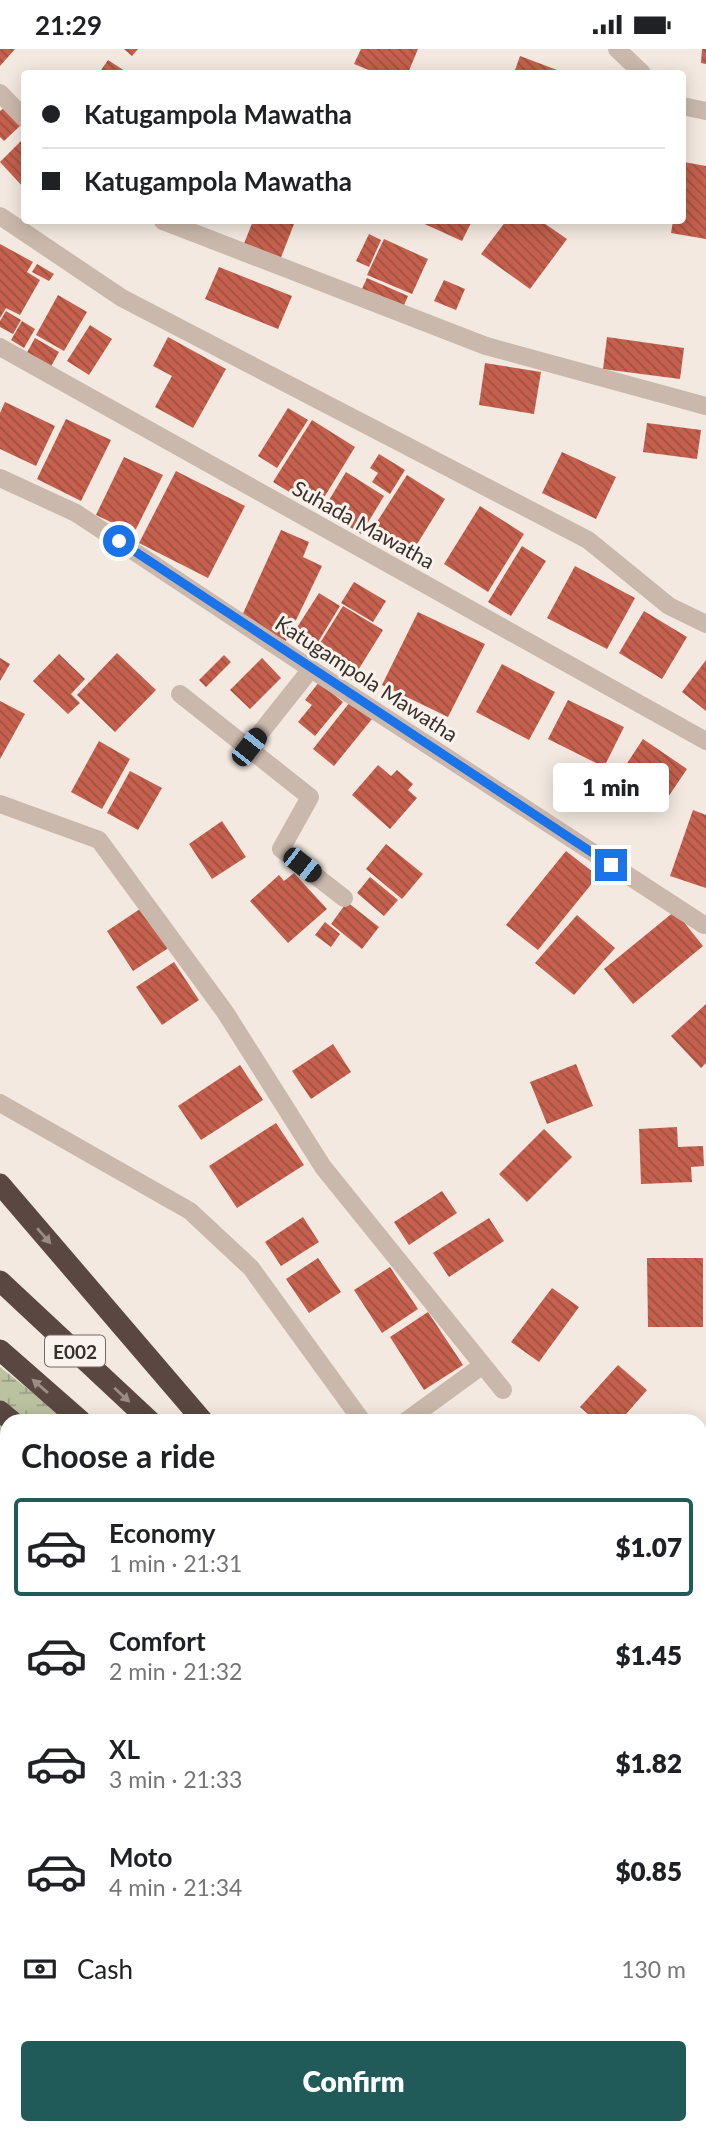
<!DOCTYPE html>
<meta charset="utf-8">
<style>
body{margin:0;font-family:Lato,sans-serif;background:#f2f2f2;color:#202124;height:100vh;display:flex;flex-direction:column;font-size:26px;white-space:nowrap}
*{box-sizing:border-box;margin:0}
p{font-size:23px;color:#757577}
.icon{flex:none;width:38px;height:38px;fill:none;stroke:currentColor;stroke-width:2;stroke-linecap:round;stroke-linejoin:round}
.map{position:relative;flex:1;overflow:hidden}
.details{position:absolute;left:0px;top:1365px;width:707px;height:721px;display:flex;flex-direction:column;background:#fff;border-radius:21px 21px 0 0;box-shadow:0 4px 18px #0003}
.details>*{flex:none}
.banner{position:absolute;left:21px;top:21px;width:665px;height:154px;border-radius:7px;box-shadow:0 4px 18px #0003;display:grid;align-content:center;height:154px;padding:0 21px;background:#fff}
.end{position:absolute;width:32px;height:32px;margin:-16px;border:9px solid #1a73e8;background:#fff;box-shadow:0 0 0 4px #fff}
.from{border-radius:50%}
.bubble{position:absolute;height:49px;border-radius:7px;background:#fff;box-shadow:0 4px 18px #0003;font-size:23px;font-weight:800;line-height:49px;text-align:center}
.car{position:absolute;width:21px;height:42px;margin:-21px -10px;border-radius:9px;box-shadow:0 0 5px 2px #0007;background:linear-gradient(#222 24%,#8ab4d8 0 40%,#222 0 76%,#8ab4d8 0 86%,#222 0)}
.banner b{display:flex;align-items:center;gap:24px;height:66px;font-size:26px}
.banner b+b{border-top:2px solid #e0e0e0}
.banner i{width:18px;height:18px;background:#202124}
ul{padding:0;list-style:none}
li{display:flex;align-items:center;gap:21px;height:98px;margin:0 14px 10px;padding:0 7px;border:4px solid transparent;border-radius:7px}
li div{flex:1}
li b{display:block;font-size:26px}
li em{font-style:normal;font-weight:800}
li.on{border-color:#205b5a}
li>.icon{width:63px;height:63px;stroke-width:1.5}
h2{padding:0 21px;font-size:32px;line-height:84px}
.pay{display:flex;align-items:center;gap:18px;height:77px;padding:0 21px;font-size:26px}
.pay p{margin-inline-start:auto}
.cta{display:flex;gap:14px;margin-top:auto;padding:14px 21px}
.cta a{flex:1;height:80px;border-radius:7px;background:#205b5a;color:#fff;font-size:28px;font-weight:800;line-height:80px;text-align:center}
.status{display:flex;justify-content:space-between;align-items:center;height:49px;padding:0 35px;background:#fff;direction:ltr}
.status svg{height:19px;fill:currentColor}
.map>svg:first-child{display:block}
.wetland{fill:url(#wetland-marsh)}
.building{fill:url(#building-back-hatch)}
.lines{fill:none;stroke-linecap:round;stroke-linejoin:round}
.street{stroke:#cbb8ac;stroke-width:18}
.highway{stroke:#5a4742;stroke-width:21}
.oneway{fill:#9a8c86}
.route{stroke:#1a73e8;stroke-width:9}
.labels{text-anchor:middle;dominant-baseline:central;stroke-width:6;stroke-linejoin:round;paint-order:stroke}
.shield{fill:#faf3ed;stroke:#736965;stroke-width:2}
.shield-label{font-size:19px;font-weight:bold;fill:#392e2b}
.street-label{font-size:21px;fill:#392e2b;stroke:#faf3ed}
</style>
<div class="status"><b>21:29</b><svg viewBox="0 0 49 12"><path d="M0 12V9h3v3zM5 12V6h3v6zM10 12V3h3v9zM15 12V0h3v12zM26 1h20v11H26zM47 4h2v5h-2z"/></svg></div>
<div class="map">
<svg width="706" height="2086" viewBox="0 0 706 2086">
<defs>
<pattern id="wetland-marsh" width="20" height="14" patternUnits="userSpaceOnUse" patternTransform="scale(1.75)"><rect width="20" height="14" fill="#bac2a0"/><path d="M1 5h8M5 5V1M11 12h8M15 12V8" fill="none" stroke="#989e83"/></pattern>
<pattern id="building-back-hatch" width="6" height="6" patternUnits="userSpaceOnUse" patternTransform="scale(1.75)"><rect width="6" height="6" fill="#c4604d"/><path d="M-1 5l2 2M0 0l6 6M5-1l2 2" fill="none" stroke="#a05040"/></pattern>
</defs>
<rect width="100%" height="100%" fill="#f3e9e0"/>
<!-- wetland -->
<path class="wetland" d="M0,1318L69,1372H7V1807L0,1753Z
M7,1992V2079H700V2064L706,2072V2086H0V2001Z"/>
<!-- building -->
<path class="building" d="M0,0H15L0,17Z
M124,0H138L132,7Z
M361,0H418L408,24H376L354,15Z
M702,0H706V15L701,14Z
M520,7L565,24H514Z
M108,11L128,24H99Z
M5,58L22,75L4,92L0,88V62Z
M24,89V139L0,113Z
M684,113L706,117V190L671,184L673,172H682Z
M253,172H285L294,175L280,211L243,197Z
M418,172H472L462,192Z
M506,172H541L567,190L530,240L481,205Z
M369,185L381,191L369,218L356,212Z
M384,190L428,210L412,245L367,226Z
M0,195L33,213L27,223L40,231L20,266L6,259L0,269Z
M37,215L54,225L49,232L32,223Z
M219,218L292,247L278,280L205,250Z
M367,229L408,247L401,263L360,244Z
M444,231L465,240L456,261L434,252Z
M58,246L87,263L64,302L36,286Z
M6,262L21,271L13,285L0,278V272Z
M22,272L35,280L24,299L11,291Z
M90,276L112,290L89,326L67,312Z
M168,288L226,320L193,379L155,358L172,327L153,317Z
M607,288L684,299L680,330L603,320Z
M35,289L59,303L49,321L25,307Z
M485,314L541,323L534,365L479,356Z
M5,353L55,377L36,417L0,400V364Z
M288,359L308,371L277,419L258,407Z
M66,370L111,391L81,452L37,430Z
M312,371L355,398L317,460L273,433Z
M647,374L701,381L697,410L643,403Z
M562,403L616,428L596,470L542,444Z
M379,405L405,421L390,445L372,433L378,424L370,419Z
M124,408L163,426L134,484L96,466Z
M176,422L245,457L208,529L139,494Z
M346,423L384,447L361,485L323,461Z
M407,426L445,450L414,500L375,476Z
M480,457L524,485L488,543L444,515Z
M281,481L309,493L303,508L322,517L286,592L240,571Z
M522,497L546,512L511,567L488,553Z
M575,517L635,549L607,600L547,569Z
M354,533L386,552L373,573L341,554Z
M319,544L340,557L318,593L296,580Z
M343,557L383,581L352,631L312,607Z
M644,562L687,588L662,630L619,604Z
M418,563L485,595L448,668L382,636Z
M117,604L156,641L115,683L77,646Z
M59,605L85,630L71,645L80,654L68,665L33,632Z
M224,606L231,613L206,638L199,631Z
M0,609L10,615L0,632Z
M262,609L281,629L250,660L230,641Z
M706,611V662L682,643Z
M502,615L555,643L529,691L476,663Z
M319,633L343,653L315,687L298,673L312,656L305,651Z
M568,651L624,678L604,718L548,690Z
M0,652L25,665L0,710Z
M350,653L372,670L334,717L313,700Z
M643,690L687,720L664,754L620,725Z
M99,692L130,710L102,760L71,743Z
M378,716L391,727L397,721L413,735L408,741L417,749L390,780L352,746Z
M130,722L162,739L138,781L107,764Z
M693,761L706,766V839L670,827Z
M222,772L246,808L212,830L189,795Z
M386,795L423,825L402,850L366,820Z
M566,802L598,827L538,901L506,876Z
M294,824L327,860L288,894L250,852L279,826L284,832Z
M370,828L398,851L384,867L357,844Z
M347,853L379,878L362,900L331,875Z
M143,858L170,898L133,922L107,882Z
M675,862L703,897L633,955L604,920Z
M577,866L615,899L574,946L535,914Z
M325,873L340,885L331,898L315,886Z
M174,913L199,951L162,976L136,938Z
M706,955V1014L701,1019L671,987Z
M333,995L351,1023L311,1050L292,1022Z
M576,1015L593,1057L547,1075L530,1033Z
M240,1016L263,1051L201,1091L178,1057Z
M276,1074L304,1116L237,1159L209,1117Z
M677,1078L678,1098L703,1097L704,1117L691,1118L692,1133L641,1135L639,1080Z
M544,1080L572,1108L527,1153L499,1125Z
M442,1142L457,1164L409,1196L394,1173Z
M303,1168L319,1193L281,1217L265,1193Z
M489,1169L504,1192L449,1228L433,1204Z
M318,1209L341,1243L309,1264L286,1230Z
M647,1209H703V1278H648Z
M390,1218L418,1260L382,1284L354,1241Z
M552,1239L579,1258L539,1313L511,1293Z
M428,1263L463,1316L424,1341L390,1288Z
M618,1316L647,1341L620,1372H596L580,1358Z
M0,1442L7,1449V1516L0,1509Z
M706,1522V1577L700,1571V1528Z
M705,1714H706V1749L700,1748V1733Z"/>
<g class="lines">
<!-- street -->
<path class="street" d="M617,0L642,24
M0,44L24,69
M682,57L706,62
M0,167L122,249L588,491L669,557L706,575
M163,172L486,297L706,357
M0,298L706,692
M0,429L76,464L311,620L704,876
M180,645L310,748L281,800L344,849
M249,698L311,620
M0,755L99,791L225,963L323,1118L503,1341
M0,1054L190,1162L251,1219L362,1372
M406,1372L483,1316
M700,1600L706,1606"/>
<!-- highway -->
<path class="highway" d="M0,1135L203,1372
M0,1232L150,1372
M0,1301L81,1372
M0,1362L12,1372
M700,1933L706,1940
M700,1995L706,2002"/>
</g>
<!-- one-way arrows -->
<defs><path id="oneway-solid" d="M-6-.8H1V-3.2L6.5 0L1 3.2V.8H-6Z" transform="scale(1.75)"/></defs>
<g class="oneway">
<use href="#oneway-solid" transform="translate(44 1187) rotate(49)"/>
<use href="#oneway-solid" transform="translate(40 1337) rotate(-139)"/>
<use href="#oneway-solid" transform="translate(122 1346) rotate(43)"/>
</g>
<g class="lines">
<!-- route -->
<path class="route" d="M119,492L611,816"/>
</g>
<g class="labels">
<!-- shield labels -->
<rect class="shield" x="45" y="1286.5" width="60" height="31" rx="5"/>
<g class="shield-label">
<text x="75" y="1302">E002</text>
</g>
<!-- street labels -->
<g class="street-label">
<text transform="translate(364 475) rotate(29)">Suhada Mawatha</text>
<text transform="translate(367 629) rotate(33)">Katugampola Mawatha</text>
</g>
</g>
</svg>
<i class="end from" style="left:119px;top:492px"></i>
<i class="end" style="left:611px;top:816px"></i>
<div class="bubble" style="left:553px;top:714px;width:116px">1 min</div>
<i class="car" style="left:249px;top:698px;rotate:38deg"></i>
<i class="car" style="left:302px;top:816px;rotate:128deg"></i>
<div class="banner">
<b><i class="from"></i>Katugampola Mawatha</b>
<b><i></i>Katugampola Mawatha</b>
</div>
<section class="details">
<h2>Choose a ride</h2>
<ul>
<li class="on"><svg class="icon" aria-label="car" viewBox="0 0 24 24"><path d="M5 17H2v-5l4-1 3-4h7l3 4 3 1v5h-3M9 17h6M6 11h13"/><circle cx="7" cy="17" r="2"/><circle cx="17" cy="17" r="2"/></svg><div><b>Economy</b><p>1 min · 21:31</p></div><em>$1.07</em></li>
<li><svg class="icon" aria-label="car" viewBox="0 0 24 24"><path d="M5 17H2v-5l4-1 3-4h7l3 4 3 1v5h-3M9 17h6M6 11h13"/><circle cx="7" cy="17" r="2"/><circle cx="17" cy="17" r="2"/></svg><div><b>Comfort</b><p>2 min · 21:32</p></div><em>$1.45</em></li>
<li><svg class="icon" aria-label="car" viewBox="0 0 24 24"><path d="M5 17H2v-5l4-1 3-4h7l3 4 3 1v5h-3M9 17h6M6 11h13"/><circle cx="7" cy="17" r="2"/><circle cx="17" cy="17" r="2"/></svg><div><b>XL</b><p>3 min · 21:33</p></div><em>$1.82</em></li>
<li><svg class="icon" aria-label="car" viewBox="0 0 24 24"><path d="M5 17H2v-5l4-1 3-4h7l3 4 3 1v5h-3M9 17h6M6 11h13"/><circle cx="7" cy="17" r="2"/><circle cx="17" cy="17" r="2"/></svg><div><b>Moto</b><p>4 min · 21:34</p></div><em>$0.85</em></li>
</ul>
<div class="pay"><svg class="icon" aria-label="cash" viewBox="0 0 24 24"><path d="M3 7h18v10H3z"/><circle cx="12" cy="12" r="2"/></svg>Cash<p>130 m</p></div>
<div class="cta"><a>Confirm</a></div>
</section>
</div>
